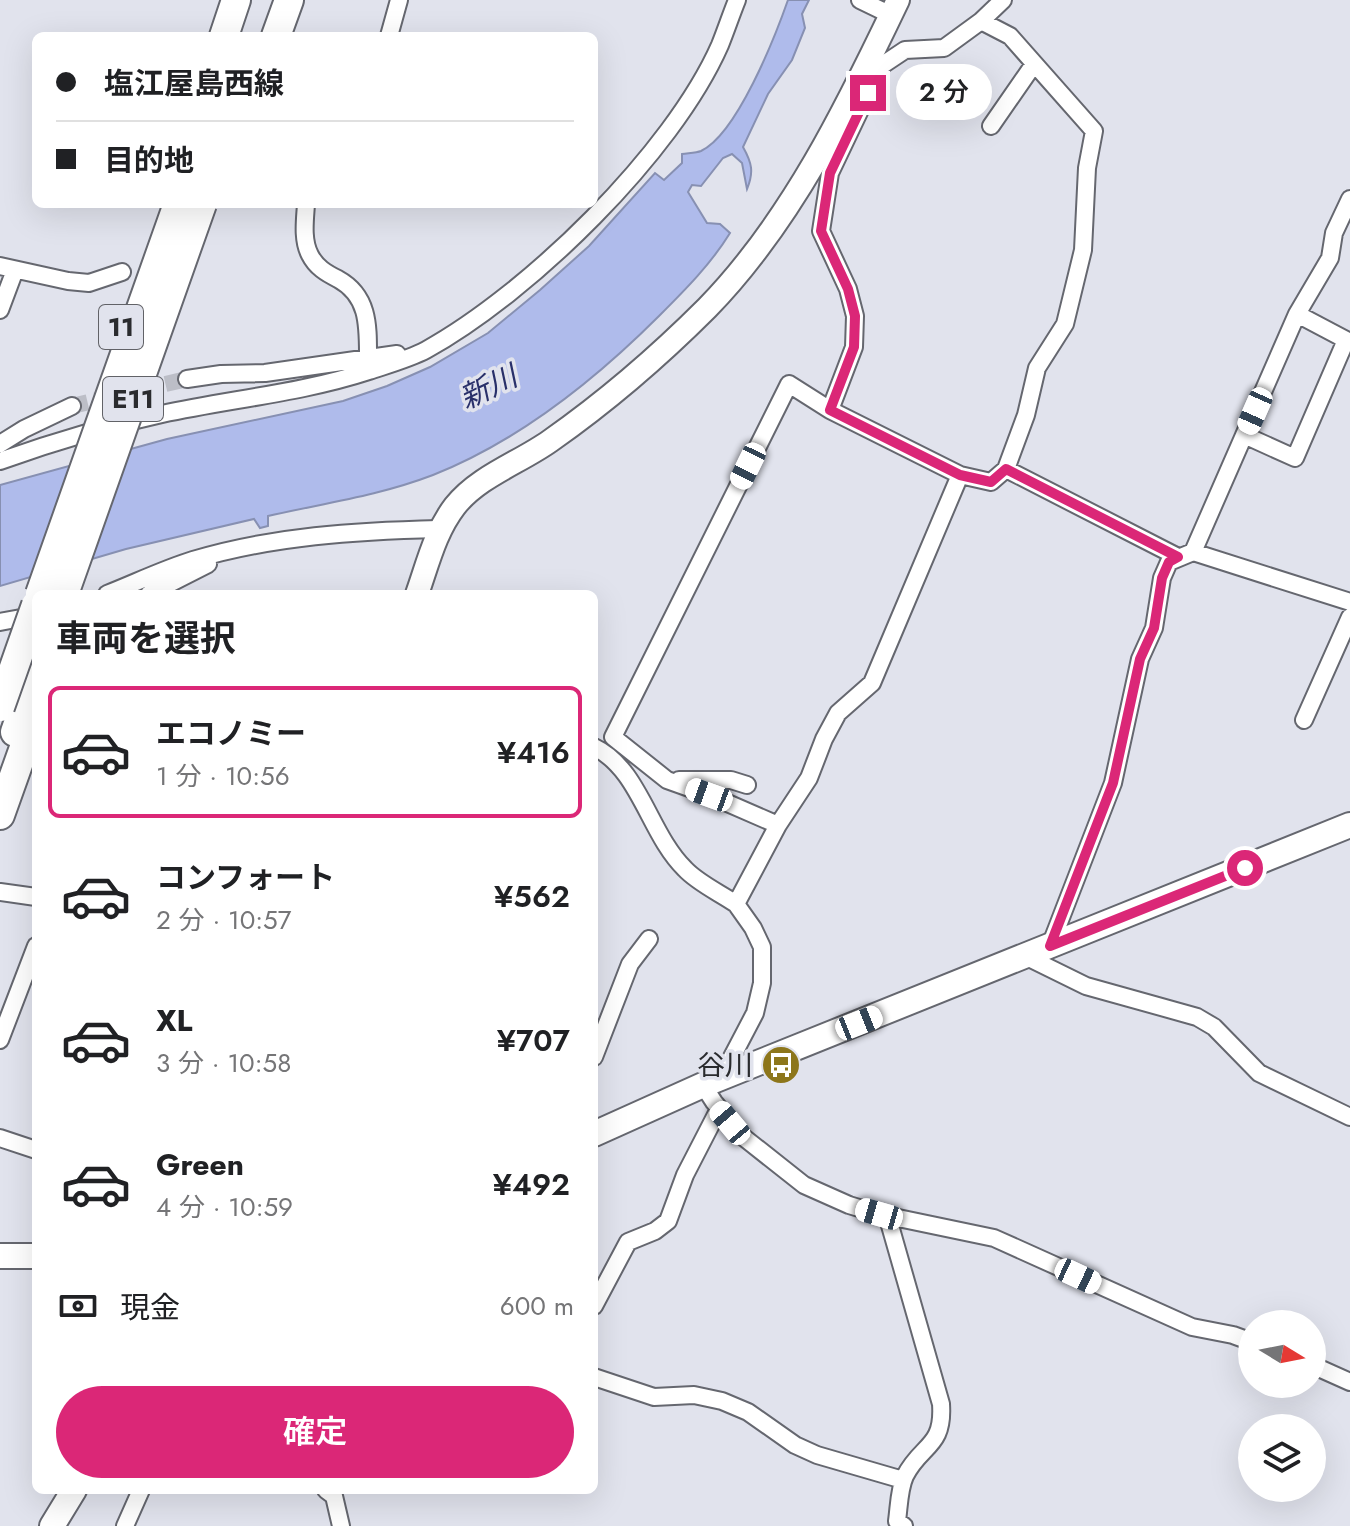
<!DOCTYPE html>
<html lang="ja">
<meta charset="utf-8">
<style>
body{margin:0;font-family:Jost,"Noto Sans JP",sans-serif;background:#f6f6f6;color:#202124;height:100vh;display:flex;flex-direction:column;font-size:30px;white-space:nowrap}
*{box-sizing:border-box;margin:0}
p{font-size:26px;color:#757577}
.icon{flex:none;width:44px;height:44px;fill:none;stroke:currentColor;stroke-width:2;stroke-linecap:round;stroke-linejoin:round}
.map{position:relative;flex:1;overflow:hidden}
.sheet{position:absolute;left:32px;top:590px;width:566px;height:904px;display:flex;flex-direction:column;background:#fff;border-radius:12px;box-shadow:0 8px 32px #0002}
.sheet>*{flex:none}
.banner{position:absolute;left:32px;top:32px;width:566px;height:176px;border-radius:12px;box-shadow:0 8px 32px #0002;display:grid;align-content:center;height:176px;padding:0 24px;background:#fff}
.needle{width:52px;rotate:100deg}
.tools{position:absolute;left:1238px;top:1310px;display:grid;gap:16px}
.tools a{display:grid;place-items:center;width:88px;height:88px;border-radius:50%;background:#fff;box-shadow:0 8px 32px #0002;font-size:40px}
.end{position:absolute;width:36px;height:36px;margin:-18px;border:10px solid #db2777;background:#fff;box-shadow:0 0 0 4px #fff}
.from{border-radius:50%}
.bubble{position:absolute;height:56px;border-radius:28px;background:#fff;box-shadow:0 8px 32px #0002;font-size:26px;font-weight:600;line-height:56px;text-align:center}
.car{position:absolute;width:24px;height:48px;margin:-24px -12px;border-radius:10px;box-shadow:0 0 6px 2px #0007;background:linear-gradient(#fff 24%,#345 0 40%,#fff 0 76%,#345 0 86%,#fff 0)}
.banner b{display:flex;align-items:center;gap:28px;height:76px;font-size:30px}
.banner b+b{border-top:2px solid #e0e0e0}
.banner i{width:20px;height:20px;background:#202124}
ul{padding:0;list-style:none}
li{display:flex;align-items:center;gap:24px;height:132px;margin:0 16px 12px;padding:0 8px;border:4px solid transparent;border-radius:12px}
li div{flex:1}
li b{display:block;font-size:30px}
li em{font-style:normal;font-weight:600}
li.selected{border-color:#db2777}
li>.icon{width:72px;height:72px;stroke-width:1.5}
h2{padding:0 24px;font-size:36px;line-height:96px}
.pay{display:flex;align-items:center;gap:20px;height:88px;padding:0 24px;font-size:30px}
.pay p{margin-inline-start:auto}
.button{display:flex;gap:16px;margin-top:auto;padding:16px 24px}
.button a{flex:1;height:92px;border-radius:48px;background:#db2777;color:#fff;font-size:32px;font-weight:600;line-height:92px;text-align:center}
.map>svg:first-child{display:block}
.water{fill:#afbbeb;stroke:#8790b2;stroke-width:2}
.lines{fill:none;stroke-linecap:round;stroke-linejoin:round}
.street-tunnel{stroke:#bcbec7;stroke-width:16;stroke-dasharray:16 8;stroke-linecap:butt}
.street-casing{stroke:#65676f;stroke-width:20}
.secondary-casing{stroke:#65676f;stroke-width:26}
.primary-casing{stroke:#65676f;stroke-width:28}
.highway-casing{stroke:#65676f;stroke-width:32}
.street{stroke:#fff;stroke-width:16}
.secondary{stroke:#fff;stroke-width:22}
.primary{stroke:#fff;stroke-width:24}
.highway{stroke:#fff;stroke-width:28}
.highway-bridge-casing{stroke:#65676f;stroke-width:32;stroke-linecap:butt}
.highway-bridge{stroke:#fff;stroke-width:28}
.route{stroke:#db2777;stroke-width:10}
.labels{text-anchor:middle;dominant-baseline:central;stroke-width:7;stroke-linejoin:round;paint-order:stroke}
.shield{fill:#e1e3ed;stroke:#616267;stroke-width:2}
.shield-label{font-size:26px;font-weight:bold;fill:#2a2b2e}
.poi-label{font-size:28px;fill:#2a2b2e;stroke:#e1e3ed;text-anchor:end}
.water-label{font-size:30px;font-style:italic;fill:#29306a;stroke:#e1e3ed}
</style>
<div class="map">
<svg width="1350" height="1526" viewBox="0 0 1350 1526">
<rect width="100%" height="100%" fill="#e1e3ed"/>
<!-- water -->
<path class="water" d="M788,0H809L802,14L805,28L792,60L768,94L743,147C752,163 754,172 747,189L742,163L732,154L723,158L701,186L692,185L688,192L707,223L720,224L730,233C711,264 685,290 659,316C594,381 519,441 433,475C378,496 325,503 268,516V526L260,528L254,519L126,549L0,586V485L167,439L343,401L387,386L430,367L488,333L540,290L589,246L655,173L664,180L682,163V154C688,153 696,153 701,151C737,134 775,37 788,0Z"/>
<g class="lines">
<!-- street-tunnel -->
<path class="street-tunnel" d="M72,406L187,379"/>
<defs>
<path id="street" d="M860,0L891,15
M1003,0L981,21L1010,36L1094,131L1087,168L1083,250L1065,324L1037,368L1026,415L1006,469L1178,557
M981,21L944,48L905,50L881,66L830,173L821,231L848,289L855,316L854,347L830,410L960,475L991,482L1006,469
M389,36L399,0
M991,126L1034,64
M306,204C305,220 302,240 310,255C316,267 326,273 338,279C369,296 368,326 368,357
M0,266L68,281L89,283L122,272
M0,310L15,270
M1297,314L1350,342
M187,379L221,374L265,373L397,354
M1244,435L1295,458L1346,340
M0,444L24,429L72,406
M0,461C53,442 107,426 162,414C231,399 302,393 369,371C387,365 409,359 426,350C529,293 672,154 720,45C726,30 731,15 737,0
M1193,552L1297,314L1330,258L1334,233L1350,199
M107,594C135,583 164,569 193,560C273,536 356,531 439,529
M149,594L208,564
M0,622L21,618
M1304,720L1350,617
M594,747C640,769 649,834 685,869C698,883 720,893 736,904
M679,780H731L747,785
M778,825L709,795L667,780L613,737L789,384L830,410
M0,892L36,897
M1050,946L1113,783L1140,659L1154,628L1162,578L1169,562L1193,552L1350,602
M1025,956L1086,986L1197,1017L1214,1027L1259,1073L1350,1117
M0,1040L36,946
M594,1057L630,964L649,939
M721,1078L755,1013L762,983V947L753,928L736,904L778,825L809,778L824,739L838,713L872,683L960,475
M703,1085L714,1102L742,1136L804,1185L849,1205L879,1214L994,1238L1192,1327L1233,1335L1252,1342
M0,1138L36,1150
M887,1215L941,1404C944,1448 921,1444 905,1476C899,1489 899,1507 897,1521L904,1526
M594,1306L628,1242L655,1231L668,1221L685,1175L719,1109
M1312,1365L1350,1382
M594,1377L654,1397L694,1395L722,1401L748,1412L795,1445L817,1455L903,1480
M326,1490L334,1496L341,1526
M125,1526L141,1490"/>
<path id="secondary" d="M417,594C428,563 435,532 455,506C479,476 519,463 550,441C607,401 658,357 707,308C791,222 847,107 898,0"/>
<path id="primary" d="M594,1134L703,1085L1350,825
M0,1256H36
M52,1526L74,1490"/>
<path id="highway" d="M224,36L236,0
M276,36L289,0
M15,732L36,672
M0,815L36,714"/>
</defs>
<!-- street casing -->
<use href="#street" class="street-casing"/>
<!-- secondary casing -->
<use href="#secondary" class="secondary-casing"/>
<!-- primary casing -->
<use href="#primary" class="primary-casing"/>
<!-- highway casing -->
<use href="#highway" class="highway-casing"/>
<!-- street -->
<use href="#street" class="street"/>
<!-- secondary -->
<use href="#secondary" class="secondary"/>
<!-- primary -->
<use href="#primary" class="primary"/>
<!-- highway -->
<use href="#highway" class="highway"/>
<defs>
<path id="highway-bridge" d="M40,594L178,204
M64,594L202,204
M0,707L36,605"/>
</defs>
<!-- highway-bridge casing -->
<use href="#highway-bridge" class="highway-bridge-casing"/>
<!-- highway-bridge -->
<use href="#highway-bridge" class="highway-bridge"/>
</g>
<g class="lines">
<!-- route -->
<path class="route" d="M868,93L830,173L821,231L848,289L855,316L854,347L830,410L960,475L991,482L1006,469L1178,557L1169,562L1162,578L1154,628L1140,659L1113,783L1050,946L1245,868"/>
</g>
<!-- icons -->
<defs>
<symbol id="bus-disc" viewBox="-11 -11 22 22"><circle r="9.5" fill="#8d761b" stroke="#e1e3ed"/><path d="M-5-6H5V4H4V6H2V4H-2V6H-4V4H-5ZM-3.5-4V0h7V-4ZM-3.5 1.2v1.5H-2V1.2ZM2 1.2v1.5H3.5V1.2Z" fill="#fff"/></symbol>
</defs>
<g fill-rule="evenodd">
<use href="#bus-disc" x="759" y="1043" width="44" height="44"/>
</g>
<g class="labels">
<!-- shield labels -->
<g class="shield">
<rect x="99" y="305" width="44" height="44" rx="6"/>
<rect x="103" y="377" width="60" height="44" rx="6"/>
</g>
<g class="shield-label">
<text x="121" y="327">11</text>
<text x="133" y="399">E11</text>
</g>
<!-- poi labels -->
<g class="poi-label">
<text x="753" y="1065">谷川</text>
</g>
<!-- water labels -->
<g class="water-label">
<text transform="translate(488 387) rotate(-26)">新川</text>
</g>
</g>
</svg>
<div class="tools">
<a><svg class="needle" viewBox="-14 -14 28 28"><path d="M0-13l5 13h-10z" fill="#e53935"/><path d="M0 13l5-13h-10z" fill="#757577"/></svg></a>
<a><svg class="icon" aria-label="layers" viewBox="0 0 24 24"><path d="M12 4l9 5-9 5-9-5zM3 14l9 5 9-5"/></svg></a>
</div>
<i class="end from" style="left:1245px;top:868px"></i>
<i class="end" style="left:868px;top:93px"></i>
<div class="bubble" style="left:896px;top:64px;width:96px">2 分</div>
<i class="car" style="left:1255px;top:411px;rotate:204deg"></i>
<i class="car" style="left:748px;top:466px;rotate:206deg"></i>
<i class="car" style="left:709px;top:795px;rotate:290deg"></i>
<i class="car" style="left:859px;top:1023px;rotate:68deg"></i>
<i class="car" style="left:730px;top:1123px;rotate:320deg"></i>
<i class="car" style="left:879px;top:1214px;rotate:286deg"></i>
<i class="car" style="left:1078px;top:1276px;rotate:115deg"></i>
<div class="banner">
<b><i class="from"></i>塩江屋島西線</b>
<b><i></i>目的地</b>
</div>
<section class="sheet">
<h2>車両を選択</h2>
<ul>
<li class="selected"><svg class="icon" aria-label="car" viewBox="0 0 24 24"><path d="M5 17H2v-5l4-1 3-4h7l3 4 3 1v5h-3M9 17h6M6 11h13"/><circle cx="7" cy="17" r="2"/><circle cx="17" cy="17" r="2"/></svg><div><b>エコノミー</b><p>1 分 · 10:56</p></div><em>¥416</em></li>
<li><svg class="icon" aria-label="car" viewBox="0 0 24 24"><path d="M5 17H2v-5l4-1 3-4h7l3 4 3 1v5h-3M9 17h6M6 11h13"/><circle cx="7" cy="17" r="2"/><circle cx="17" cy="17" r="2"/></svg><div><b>コンフォート</b><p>2 分 · 10:57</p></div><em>¥562</em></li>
<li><svg class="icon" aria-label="car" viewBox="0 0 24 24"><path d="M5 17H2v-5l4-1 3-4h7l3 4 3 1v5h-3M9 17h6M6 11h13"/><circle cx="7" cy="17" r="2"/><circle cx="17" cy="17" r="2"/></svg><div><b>XL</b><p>3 分 · 10:58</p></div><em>¥707</em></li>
<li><svg class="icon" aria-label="car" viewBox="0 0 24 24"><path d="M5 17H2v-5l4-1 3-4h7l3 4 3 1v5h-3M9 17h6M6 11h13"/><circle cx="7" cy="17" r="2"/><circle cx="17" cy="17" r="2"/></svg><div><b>Green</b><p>4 分 · 10:59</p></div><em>¥492</em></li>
</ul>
<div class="pay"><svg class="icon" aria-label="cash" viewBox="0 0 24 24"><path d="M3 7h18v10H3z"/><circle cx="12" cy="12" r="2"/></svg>現金<p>600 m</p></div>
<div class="button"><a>確定</a></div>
</section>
</div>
